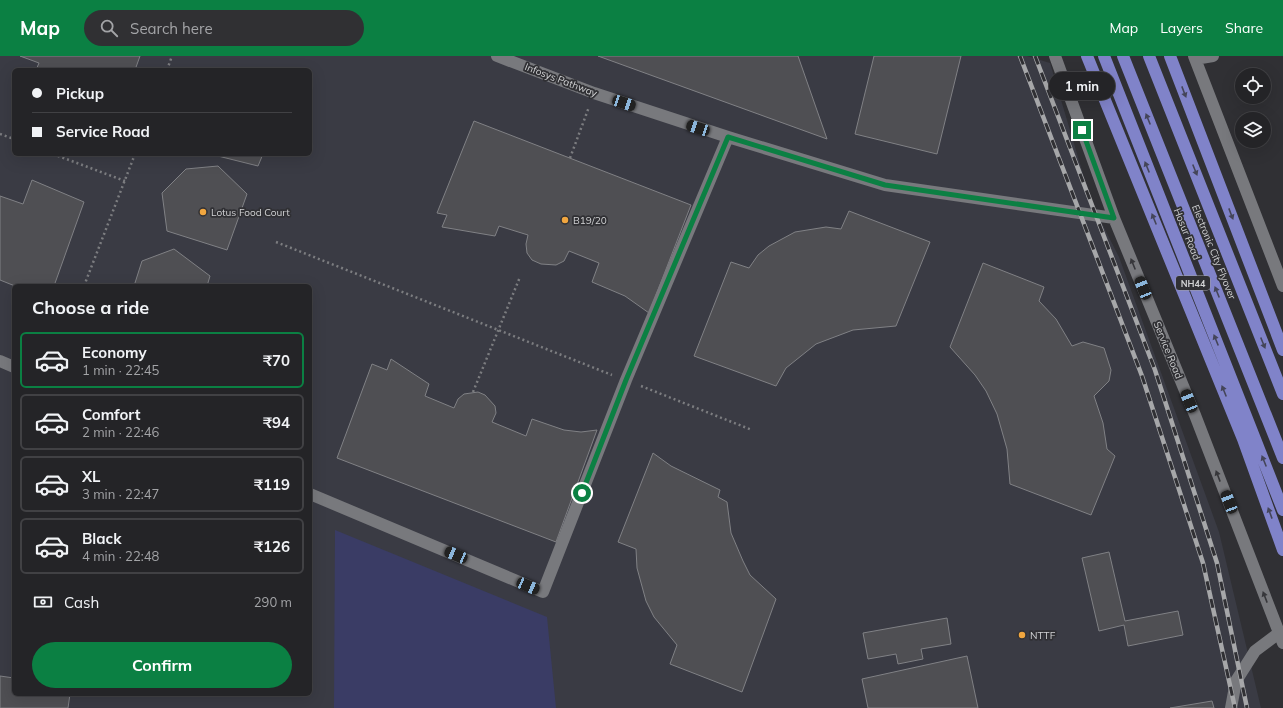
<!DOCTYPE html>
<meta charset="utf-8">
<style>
body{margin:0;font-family:Mulish,sans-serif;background:#303033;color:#f1f3f6;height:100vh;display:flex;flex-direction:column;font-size:15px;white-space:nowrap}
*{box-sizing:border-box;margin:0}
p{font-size:13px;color:#a3a4a7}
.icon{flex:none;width:22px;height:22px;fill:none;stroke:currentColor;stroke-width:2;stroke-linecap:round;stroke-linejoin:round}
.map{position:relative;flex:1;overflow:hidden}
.sheet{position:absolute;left:12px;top:228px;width:300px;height:412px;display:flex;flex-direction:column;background:#242427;border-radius:6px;box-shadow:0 4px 16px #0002,0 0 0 1px #414144}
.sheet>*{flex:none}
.guide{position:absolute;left:12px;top:12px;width:300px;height:88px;border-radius:6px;box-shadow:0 4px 16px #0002,0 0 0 1px #414144;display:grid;align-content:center;height:88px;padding:0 20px;background:#242427}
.fabs{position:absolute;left:1235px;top:12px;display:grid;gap:8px}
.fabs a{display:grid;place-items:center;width:36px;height:36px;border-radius:50%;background:#242427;box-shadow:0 4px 16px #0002,0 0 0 1px #414144;font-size:20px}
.end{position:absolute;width:18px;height:18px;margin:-9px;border:5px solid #0b8043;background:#fff;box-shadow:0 0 0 2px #fff}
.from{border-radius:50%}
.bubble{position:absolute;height:28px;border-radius:14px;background:#242427;box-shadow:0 4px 16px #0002,0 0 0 1px #414144;font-size:13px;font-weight:700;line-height:28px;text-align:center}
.car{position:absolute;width:12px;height:24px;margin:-12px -6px;border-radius:5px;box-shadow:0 0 3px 1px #0007;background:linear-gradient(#222 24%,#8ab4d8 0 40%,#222 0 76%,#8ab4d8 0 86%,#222 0)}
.guide b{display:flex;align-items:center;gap:14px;height:38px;font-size:15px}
.guide b+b{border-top:1px solid #414144}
.guide i{width:10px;height:10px;background:#f1f3f6}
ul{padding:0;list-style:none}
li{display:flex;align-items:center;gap:12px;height:56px;margin:0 8px 6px;padding:0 12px;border:2px solid #414144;border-radius:6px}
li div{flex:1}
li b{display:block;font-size:15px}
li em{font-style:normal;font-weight:700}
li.on{border-color:#0b8043}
li>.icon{width:36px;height:36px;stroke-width:1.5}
h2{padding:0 20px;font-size:18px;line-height:48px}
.pay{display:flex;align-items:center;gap:10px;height:44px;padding:0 20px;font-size:15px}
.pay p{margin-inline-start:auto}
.cta{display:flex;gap:8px;margin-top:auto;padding:8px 20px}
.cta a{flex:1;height:46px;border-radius:24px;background:#0b8043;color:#fff;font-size:16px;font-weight:700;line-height:46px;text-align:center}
header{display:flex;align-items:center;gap:24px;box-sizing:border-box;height:56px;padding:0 20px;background:#0b8043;color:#fff}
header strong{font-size:19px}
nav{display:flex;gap:22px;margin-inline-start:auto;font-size:14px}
.search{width:280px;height:36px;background:#303033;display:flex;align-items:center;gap:10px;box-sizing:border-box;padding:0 14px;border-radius:22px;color:#a3a4a7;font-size:15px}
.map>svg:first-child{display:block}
.built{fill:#3a3b44;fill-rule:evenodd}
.green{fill:#3a3c65}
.building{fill:#4f4f53;stroke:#808185}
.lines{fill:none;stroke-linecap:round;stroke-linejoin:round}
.path{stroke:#7c7d80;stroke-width:2.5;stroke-dasharray:2 3;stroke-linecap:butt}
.minor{stroke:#78797d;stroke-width:12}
.highway{stroke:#8083c9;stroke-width:12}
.rail-casing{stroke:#a6a7a9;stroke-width:4.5}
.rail{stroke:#303034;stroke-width:3;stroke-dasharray:9;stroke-linecap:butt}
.oneway{fill:#444559}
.oneway2{fill:#37373b}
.route{stroke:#0b8043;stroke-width:5}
.poi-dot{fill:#f1a63f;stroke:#303034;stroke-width:1.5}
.labels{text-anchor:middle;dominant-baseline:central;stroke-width:3.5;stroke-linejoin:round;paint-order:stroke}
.shield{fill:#303034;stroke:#a1a2a5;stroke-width:1}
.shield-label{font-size:9px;font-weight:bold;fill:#d2d3d5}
.street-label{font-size:10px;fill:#d2d3d5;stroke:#303034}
.poi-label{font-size:10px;fill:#d2d3d5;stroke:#303034;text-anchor:start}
</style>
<header>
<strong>Map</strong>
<div class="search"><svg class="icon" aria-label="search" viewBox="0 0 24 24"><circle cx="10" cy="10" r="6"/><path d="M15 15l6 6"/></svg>Search here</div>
<nav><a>Map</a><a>Layers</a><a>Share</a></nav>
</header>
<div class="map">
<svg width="1283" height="652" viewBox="0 0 1283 652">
<rect width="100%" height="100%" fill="#303034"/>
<!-- built -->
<path class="built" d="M0,0H1027L1050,7L1092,148L1119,201L1219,476L1261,652H0ZM14,14H310V98H14ZM14,230H310V638H14Z"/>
<!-- green -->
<path class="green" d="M335,474L547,561L556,652H334Z"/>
<!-- building -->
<path class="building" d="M20,0H140L135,14H36L39,7Z
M598,0H798L827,83Z
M874,0H961L937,98L855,78Z
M474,65L691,149L649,257L625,240L592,226L599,207L569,195L564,205L556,209L541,208L532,204L527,197L526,188L528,179L499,170L495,180L442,171L447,159L437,157Z
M210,98H263L258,110Z
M218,110L247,138L227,194L167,175L162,137L186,113Z
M32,124L84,146L54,230H15L0,224V140L23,148Z
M849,155L930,186L896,270L853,274L816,288L786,312L776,330L694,300L731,206L749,212L758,199L769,190L795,176L826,171L841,173Z
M174,193L210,220L207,230H134L142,205Z
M983,207L1044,231L1039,245L1056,263L1072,290L1083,286L1104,292L1111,314L1109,325L1094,340L1103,367L1107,393L1115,400L1091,459L1010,428L1007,393L997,358L986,335L975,319L950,291Z
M391,303L429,328L425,340L454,352L458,343L464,338L478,336L485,339L495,350L496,357L492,366L526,380L532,363L564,374L581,376L597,374L556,486L337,402L372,308L387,314Z
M653,397L671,410L720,434L718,441L727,446L731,477L743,505L750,519L776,543L742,636L670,608L677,589L654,561L646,545L637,512L636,493L618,486Z
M1109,496L1125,565L1178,555L1183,579L1128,590L1124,569L1099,575L1082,502Z
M947,562L951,588L921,593L923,603L898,608L896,598L868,603L863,577Z
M967,600L978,652H868L862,623Z
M0,620L14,622V638H70L68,652H0Z
M1212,645L1214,652H1170Z"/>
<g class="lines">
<!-- path -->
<path class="path" d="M167,14L172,0
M0,78L14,83
M53,98L125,125
M570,102L589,51
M276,186L612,319
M84,230L135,98
M641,330L752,374
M473,336L520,221"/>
<!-- minor -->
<path class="minor" d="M497,0L594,37L728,81L885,129L1114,162
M1055,0L1114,162L1195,359L1283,587
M1194,0L1283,230
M1195,3L1213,0
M0,305L14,311
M310,438L543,536L626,324L728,81
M1231,652L1236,625L1255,595L1279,577"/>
<!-- highway -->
<path class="highway" d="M1087,0L1243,383L1283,494
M1104,0L1283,454
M1123,0L1283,402
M1149,0L1283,338
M1170,0L1283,294"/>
<defs>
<path id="rail" d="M1020,0L1142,320L1203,507L1235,652
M1035,0L1155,314L1217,507L1247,652"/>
</defs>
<!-- rail casing -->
<use href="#rail" class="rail-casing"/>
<!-- rail -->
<use href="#rail" class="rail"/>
</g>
<!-- one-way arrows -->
<defs><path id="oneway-solid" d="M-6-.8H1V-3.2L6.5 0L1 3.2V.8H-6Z"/></defs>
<g class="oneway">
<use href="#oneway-solid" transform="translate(1184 36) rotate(69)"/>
<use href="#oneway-solid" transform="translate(1148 63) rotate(-112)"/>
<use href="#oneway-solid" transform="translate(1147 111) rotate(-112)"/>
<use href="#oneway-solid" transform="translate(1195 114) rotate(68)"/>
<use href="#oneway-solid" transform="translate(1231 158) rotate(69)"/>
<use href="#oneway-solid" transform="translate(1154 163) rotate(-112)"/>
<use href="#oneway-solid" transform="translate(1217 236) rotate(-112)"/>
<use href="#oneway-solid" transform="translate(1216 284) rotate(-112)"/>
<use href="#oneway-solid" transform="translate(1263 287) rotate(68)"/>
<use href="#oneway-solid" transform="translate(1224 335) rotate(-112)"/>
<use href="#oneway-solid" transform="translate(1264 405) rotate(-112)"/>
<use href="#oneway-solid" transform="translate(1270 457) rotate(-110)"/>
</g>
<g class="oneway2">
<use href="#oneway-solid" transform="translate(1133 208) rotate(-112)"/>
<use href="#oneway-solid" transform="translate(1218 420) rotate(-111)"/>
<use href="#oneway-solid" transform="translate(1265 541) rotate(-111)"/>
</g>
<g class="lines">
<!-- route -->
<path class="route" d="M582,437L626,324L728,81L885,129L1114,162L1082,74"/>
</g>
<!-- markers -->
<g class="poi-dot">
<circle cx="203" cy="156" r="4"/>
<circle cx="565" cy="164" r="4"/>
<circle cx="1022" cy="579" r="4"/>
</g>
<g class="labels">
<!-- shield labels -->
<rect class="shield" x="1176" y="220" width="34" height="14" rx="3"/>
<g class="shield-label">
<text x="1193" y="227">NH44</text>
</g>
<!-- street labels -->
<g class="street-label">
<text transform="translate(561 24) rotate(21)">Infosys Pathway</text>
<text transform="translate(1187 178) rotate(68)">Hosur Road</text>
<text transform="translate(1214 196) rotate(68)">Electronic City Flyover</text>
<text transform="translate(1168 294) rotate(68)">Service Road</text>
</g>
<!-- poi labels -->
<g class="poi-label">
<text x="211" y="156">Lotus Food Court</text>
<text x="573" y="164">B19/20</text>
<text x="1030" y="579">NTTF</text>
</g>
</g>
</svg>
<div class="fabs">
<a><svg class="icon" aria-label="locate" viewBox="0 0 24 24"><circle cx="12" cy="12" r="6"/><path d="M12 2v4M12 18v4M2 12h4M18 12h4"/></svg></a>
<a><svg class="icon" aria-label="layers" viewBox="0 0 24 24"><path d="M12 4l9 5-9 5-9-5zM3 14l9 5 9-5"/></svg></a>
</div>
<i class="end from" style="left:582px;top:437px"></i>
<i class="end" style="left:1082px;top:74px"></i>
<div class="bubble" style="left:1049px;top:16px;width:66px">1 min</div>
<i class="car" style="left:624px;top:47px;rotate:108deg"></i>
<i class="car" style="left:698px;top:72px;rotate:288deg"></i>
<i class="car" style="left:1143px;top:232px;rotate:338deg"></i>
<i class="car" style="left:1189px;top:345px;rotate:338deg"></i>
<i class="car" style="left:1229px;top:446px;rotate:339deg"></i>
<i class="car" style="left:456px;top:499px;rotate:293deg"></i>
<i class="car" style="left:528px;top:530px;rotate:113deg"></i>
<div class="guide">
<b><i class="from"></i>Pickup</b>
<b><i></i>Service Road</b>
</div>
<section class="sheet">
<h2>Choose a ride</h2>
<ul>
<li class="on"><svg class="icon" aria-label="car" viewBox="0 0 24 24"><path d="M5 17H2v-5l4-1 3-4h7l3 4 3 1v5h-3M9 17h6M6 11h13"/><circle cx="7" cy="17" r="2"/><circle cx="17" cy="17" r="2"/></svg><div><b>Economy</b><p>1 min · 22:45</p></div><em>₹70</em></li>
<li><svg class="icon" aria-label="car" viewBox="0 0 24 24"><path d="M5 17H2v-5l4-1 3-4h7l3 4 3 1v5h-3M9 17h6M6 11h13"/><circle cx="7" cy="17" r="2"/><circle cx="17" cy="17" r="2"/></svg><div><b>Comfort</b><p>2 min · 22:46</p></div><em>₹94</em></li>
<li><svg class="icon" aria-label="car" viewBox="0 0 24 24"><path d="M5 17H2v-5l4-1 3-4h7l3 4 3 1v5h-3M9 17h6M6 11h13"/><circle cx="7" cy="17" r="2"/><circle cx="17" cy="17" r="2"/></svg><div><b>XL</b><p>3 min · 22:47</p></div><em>₹119</em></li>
<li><svg class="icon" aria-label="car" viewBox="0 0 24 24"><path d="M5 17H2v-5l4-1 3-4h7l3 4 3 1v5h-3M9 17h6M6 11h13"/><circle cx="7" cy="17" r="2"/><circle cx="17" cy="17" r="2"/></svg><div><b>Black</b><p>4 min · 22:48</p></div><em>₹126</em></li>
</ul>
<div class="pay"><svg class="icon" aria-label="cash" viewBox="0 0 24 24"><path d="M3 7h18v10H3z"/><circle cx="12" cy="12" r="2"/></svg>Cash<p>290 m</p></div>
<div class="cta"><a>Confirm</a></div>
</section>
</div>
